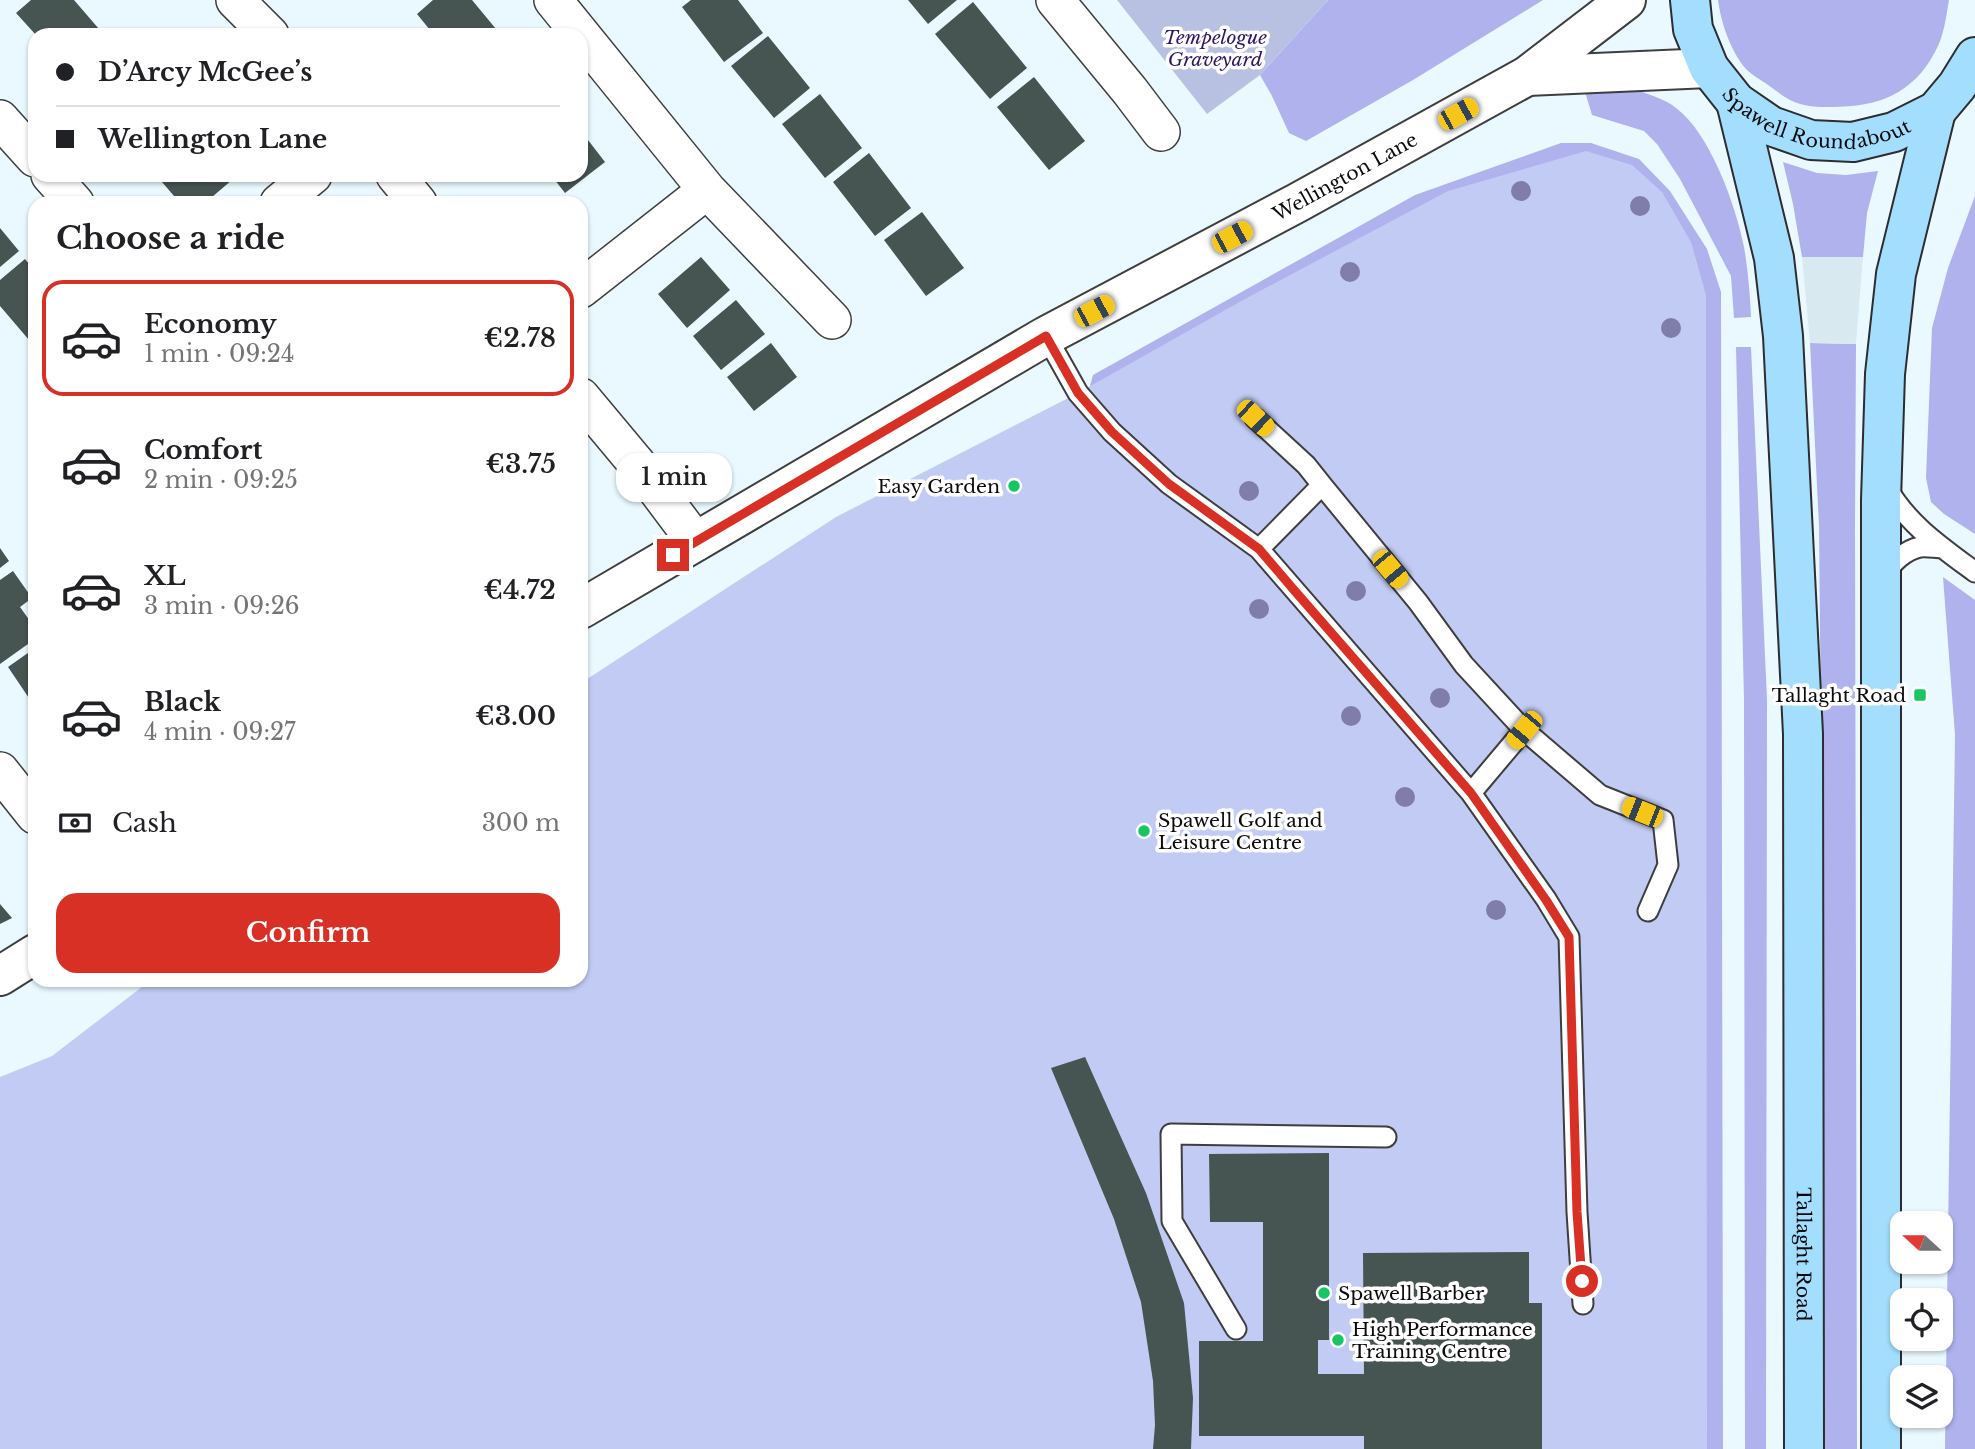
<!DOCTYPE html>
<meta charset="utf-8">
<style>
body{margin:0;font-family:"Libre Baskerville",serif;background:#f6f6f6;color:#202124;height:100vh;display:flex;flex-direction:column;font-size:26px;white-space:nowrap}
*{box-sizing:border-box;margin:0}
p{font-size:23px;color:#757577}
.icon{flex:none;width:38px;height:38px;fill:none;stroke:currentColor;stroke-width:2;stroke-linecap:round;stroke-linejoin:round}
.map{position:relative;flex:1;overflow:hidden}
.details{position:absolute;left:28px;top:196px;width:560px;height:791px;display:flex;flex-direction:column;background:#fff;border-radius:21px;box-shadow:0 2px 5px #0004}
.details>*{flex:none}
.hud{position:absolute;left:28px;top:28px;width:560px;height:154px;border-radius:21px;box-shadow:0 2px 5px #0004;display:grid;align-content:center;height:154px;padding:0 28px;background:#fff}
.needle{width:46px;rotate:291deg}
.controls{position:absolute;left:1890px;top:1211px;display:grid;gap:14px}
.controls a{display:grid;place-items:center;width:63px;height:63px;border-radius:14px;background:#fff;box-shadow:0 2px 5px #0004;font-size:35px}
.end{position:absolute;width:32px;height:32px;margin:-16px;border:9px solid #d93025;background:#fff;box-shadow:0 0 0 4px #fff}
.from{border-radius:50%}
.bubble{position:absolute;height:49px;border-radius:21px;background:#fff;box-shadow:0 2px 5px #0004;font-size:23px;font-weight:600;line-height:49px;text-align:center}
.car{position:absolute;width:21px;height:42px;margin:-21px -10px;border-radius:9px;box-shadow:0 0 5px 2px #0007;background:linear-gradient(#f5c518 24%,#345 0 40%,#f5c518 0 76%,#345 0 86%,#f5c518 0)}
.hud b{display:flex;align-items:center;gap:24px;height:66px;font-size:26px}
.hud b+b{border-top:2px solid #e0e0e0}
.hud i{width:18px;height:18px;background:#202124}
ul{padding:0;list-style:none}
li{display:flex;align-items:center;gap:21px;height:116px;margin:0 14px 10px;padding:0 14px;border:4px solid transparent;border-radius:21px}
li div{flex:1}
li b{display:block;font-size:26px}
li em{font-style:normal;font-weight:600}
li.current{border-color:#d93025}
li>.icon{width:63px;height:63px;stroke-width:1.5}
h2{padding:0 28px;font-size:32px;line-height:84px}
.pay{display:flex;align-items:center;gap:18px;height:77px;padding:0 28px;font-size:26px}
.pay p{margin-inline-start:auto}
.cta{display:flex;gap:14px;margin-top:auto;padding:14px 28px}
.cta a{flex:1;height:80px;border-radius:21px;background:#d93025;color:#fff;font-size:28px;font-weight:600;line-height:80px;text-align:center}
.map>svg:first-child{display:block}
.green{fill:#afb2ec}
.cemetery{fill:#b9c1e2}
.pitch{fill:#c2cbf3}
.plaza{fill:#d8eaef}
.building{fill:#465452}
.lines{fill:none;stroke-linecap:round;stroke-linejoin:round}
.service-casing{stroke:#3e3e3e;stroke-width:23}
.minor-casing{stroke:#3e3e3e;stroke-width:40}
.tertiary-casing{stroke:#3e3e3e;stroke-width:42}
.secondary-casing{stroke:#2d2d2d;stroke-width:42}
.service{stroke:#fff;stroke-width:19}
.minor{stroke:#fff;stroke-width:37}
.tertiary{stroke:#fff;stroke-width:38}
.secondary{stroke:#a4deff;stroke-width:38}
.tree{fill:#817dab}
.route{stroke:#d93025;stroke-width:9}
.poi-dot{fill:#18c661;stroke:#fff;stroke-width:2.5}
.labels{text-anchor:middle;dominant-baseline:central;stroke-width:7;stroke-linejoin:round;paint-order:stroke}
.park-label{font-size:19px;font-style:italic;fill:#2c1767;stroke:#fff}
.street-label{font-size:19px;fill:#0b0b0b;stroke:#fff}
.poi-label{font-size:19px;fill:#0b0b0b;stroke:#fff;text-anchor:start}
</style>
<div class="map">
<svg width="1975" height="1449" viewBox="0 0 1975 1449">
<rect width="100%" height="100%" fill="#e9f9ff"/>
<!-- green -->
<path class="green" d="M1328,0H1543L1413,80L1306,141L1289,133L1272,96L1260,75Z
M1718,0H1949C1946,17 1944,36 1935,52C1913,94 1878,107 1832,107C1819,107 1803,107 1790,100C1783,96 1775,90 1768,85C1761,80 1752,75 1746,69C1731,52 1721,23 1718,0Z
M1637,90C1650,95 1665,99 1676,108C1710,133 1736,206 1744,247C1748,270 1750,294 1751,317L1734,318L1731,276L1680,179L1657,144L1644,131L1592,115L1585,92Z
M1561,143H1591L1639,159L1670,191L1707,249L1721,292L1723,1449H1707V1411L1090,386L1093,375L1415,195Z
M1783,162L1817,173L1846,175L1878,171L1867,213L1863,257H1802L1793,204Z
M1975,196V534L1944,514L1931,502L1926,478L1932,328L1948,268Z
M1810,343L1856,344L1855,524L1857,1449H1821V735L1819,526Z
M1736,347H1751L1767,700L1766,1449H1745L1744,700Z
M1943,577L1975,600V1449H1945L1955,735Z"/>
<!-- cemetery -->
<path class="cemetery" d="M1117,0H1328L1260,75L1207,114Z"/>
<!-- pitch -->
<path class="pitch" d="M1586,151L1632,165L1662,192L1691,242L1706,295L1707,1449H0V1077L52,1056L151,980H581V683L836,517L1078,393L1243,300L1448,191Z"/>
<!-- plaza -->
<path class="plaza" d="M1802,257H1863L1856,344L1810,343Z"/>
<!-- building -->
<path class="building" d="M31,0H74L99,29L92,35H36L16,13Z
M433,0H472L501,35H434L417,14Z
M691,0H738L763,33L724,62L682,7Z
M908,0H957L928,24Z
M973,2L1027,68L990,99L935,34Z
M768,36L810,88L774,118L731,66Z
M1034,77L1085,141L1049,170L997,107Z
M820,94L862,148L825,178L782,124Z
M581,131L605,162L565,193L551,175H581Z
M869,153L911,208L875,236L833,182Z
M156,175H227L232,180L205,203H180Z
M922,212L964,268L926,296L884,240Z
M0,228L19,251L0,267Z
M701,257L730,290L687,328L658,294Z
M25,259L35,271V347L0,306V280Z
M736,300L765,334L721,370L693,336Z
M771,343L797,377L754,411L727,377Z
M0,548L9,561L0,568Z
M13,571L32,598L20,607L35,628V639L0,664V580Z
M35,648V707L8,667Z
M0,904L12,918L0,924Z
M1085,1057L1146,1193L1184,1303L1193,1398L1191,1449H1153L1155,1425L1153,1381L1141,1302L1114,1219L1051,1068Z
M1329,1153V1340H1318V1374H1364L1363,1253L1529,1252V1303H1542V1449H1364V1436H1199V1341H1263V1222H1210L1209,1154Z"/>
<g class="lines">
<defs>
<path id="service" d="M1046,336L1078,393L1112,432L1169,484L1259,549L1471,793L1546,899L1569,937L1577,1212L1583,1304
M1255,418L1306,465L1322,485L1259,549
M1322,485L1418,602L1464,665L1524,730L1600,795L1663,820L1668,865L1648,911
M1886,486C1906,523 1941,547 1975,572
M1886,575C1891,562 1906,550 1920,547C1927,546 1936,548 1943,548
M1471,793L1524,730
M1236,1329L1172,1221L1171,1134L1386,1137"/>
<path id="minor" d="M235,0L270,35
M553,0L707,190L832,320
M1055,0L1130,91L1161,132
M0,119L35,158
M50,175L75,203
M395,175L418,203
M279,203L313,175
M581,289L707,190
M581,397L642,470L696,542
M0,771L35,815"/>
<g id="tertiary">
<path d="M1527,76L1709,68"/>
<path id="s1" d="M581,609L1046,336L1297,203L1527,76L1626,0"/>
<path d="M0,976L35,954"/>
</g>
<g id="secondary">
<path id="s2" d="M1690,0L1693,29L1709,68L1736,102L1771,126L1811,140L1853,142L1894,132L1936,111L1957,86L1975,57"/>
<path id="s3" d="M1736,102L1774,258L1783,336L1803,734L1804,1449"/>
<path d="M1881,1449V500L1885,374L1896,274L1936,111"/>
</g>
</defs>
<!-- service casing -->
<use href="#service" class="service-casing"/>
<!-- minor casing -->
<use href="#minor" class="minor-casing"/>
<!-- tertiary casing -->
<use href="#tertiary" class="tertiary-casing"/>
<!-- secondary casing -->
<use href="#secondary" class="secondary-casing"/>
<!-- service -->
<use href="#service" class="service"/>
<!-- minor -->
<use href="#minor" class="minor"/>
<!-- tertiary -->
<use href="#tertiary" class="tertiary"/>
<!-- secondary -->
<use href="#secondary" class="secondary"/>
</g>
<!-- trees -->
<g class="tree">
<circle cx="1521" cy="191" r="10"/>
<circle cx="1640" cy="206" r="10"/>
<circle cx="1350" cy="272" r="10"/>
<circle cx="1671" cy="328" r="10"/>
<circle cx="1249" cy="491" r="10"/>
<circle cx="1356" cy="591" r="10"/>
<circle cx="1259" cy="609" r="10"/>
<circle cx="1440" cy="698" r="10"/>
<circle cx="1351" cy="716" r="10"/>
<circle cx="1405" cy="797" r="10"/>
<circle cx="1496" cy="910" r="10"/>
</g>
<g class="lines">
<!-- route -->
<path class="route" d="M673,555L1046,336L1078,393L1112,432L1169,484L1259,549L1294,590L1471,793L1546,900L1569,937L1577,1212L1582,1281"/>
</g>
<!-- markers -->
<g class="poi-dot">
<circle cx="1014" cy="486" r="7"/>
<rect x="1913" y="688" width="14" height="14" rx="3.5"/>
<circle cx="1144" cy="831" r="7"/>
<circle cx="1324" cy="1293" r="7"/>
<circle cx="1338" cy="1340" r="7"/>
</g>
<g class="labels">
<!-- park labels -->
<g class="park-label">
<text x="1215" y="37">Tempelogue<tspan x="1215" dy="22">Graveyard</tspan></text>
</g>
<!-- street labels -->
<g class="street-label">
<text stroke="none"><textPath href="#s2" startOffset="200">Spawell Roundabout</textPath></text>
<text stroke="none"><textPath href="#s1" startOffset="878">Wellington Lane</textPath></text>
<text stroke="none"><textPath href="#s3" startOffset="1158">Tallaght Road</textPath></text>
</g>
<!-- poi labels -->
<g class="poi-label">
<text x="1000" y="486" text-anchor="end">Easy Garden</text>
<text x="1906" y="695" text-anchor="end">Tallaght Road</text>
<text x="1158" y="820">Spawell Golf and<tspan x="1158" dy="22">Leisure Centre</tspan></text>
<text x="1338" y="1293">Spawell Barber</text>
<text x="1352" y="1329">High Performance<tspan x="1352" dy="22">Training Centre</tspan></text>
</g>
</g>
</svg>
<div class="controls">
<a><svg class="needle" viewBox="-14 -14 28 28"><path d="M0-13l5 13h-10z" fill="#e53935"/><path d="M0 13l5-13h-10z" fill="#757577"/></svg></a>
<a><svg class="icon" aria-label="locate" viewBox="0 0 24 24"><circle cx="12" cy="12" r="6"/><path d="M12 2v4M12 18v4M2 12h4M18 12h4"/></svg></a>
<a><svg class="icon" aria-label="layers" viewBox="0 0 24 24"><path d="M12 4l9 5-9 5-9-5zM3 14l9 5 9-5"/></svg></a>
</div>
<i class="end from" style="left:1582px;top:1281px"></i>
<i class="end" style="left:673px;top:555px"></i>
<div class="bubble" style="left:616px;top:453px;width:116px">1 min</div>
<i class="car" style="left:1458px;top:114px;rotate:61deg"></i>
<i class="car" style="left:1232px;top:237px;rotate:62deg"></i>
<i class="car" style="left:1094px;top:311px;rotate:62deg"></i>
<i class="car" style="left:1255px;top:418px;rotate:133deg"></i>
<i class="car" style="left:1390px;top:569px;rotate:140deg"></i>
<i class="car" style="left:1524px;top:730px;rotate:220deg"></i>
<i class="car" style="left:1642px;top:812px;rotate:292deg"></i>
<div class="hud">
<b><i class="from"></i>D’Arcy McGee’s</b>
<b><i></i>Wellington Lane</b>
</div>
<section class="details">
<h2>Choose a ride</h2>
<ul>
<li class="current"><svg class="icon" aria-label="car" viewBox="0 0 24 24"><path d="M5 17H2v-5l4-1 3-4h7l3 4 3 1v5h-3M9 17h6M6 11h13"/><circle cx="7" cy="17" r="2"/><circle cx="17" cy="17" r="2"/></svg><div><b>Economy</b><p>1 min · 09:24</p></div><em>€2.78</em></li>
<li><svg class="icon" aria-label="car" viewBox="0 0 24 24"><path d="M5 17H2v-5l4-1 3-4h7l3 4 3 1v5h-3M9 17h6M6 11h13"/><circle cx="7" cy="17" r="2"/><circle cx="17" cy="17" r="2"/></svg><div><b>Comfort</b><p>2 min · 09:25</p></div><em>€3.75</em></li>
<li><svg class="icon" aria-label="car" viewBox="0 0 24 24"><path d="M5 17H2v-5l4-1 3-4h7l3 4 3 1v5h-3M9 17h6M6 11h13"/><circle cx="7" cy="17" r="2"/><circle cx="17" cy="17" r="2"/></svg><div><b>XL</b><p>3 min · 09:26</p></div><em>€4.72</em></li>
<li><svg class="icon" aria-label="car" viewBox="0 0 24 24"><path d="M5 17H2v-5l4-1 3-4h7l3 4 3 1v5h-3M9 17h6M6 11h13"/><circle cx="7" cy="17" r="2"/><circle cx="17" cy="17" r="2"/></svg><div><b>Black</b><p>4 min · 09:27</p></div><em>€3.00</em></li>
</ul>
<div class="pay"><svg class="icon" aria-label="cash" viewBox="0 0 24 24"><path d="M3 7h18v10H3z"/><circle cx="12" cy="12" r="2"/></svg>Cash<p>300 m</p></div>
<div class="cta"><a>Confirm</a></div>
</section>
</div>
